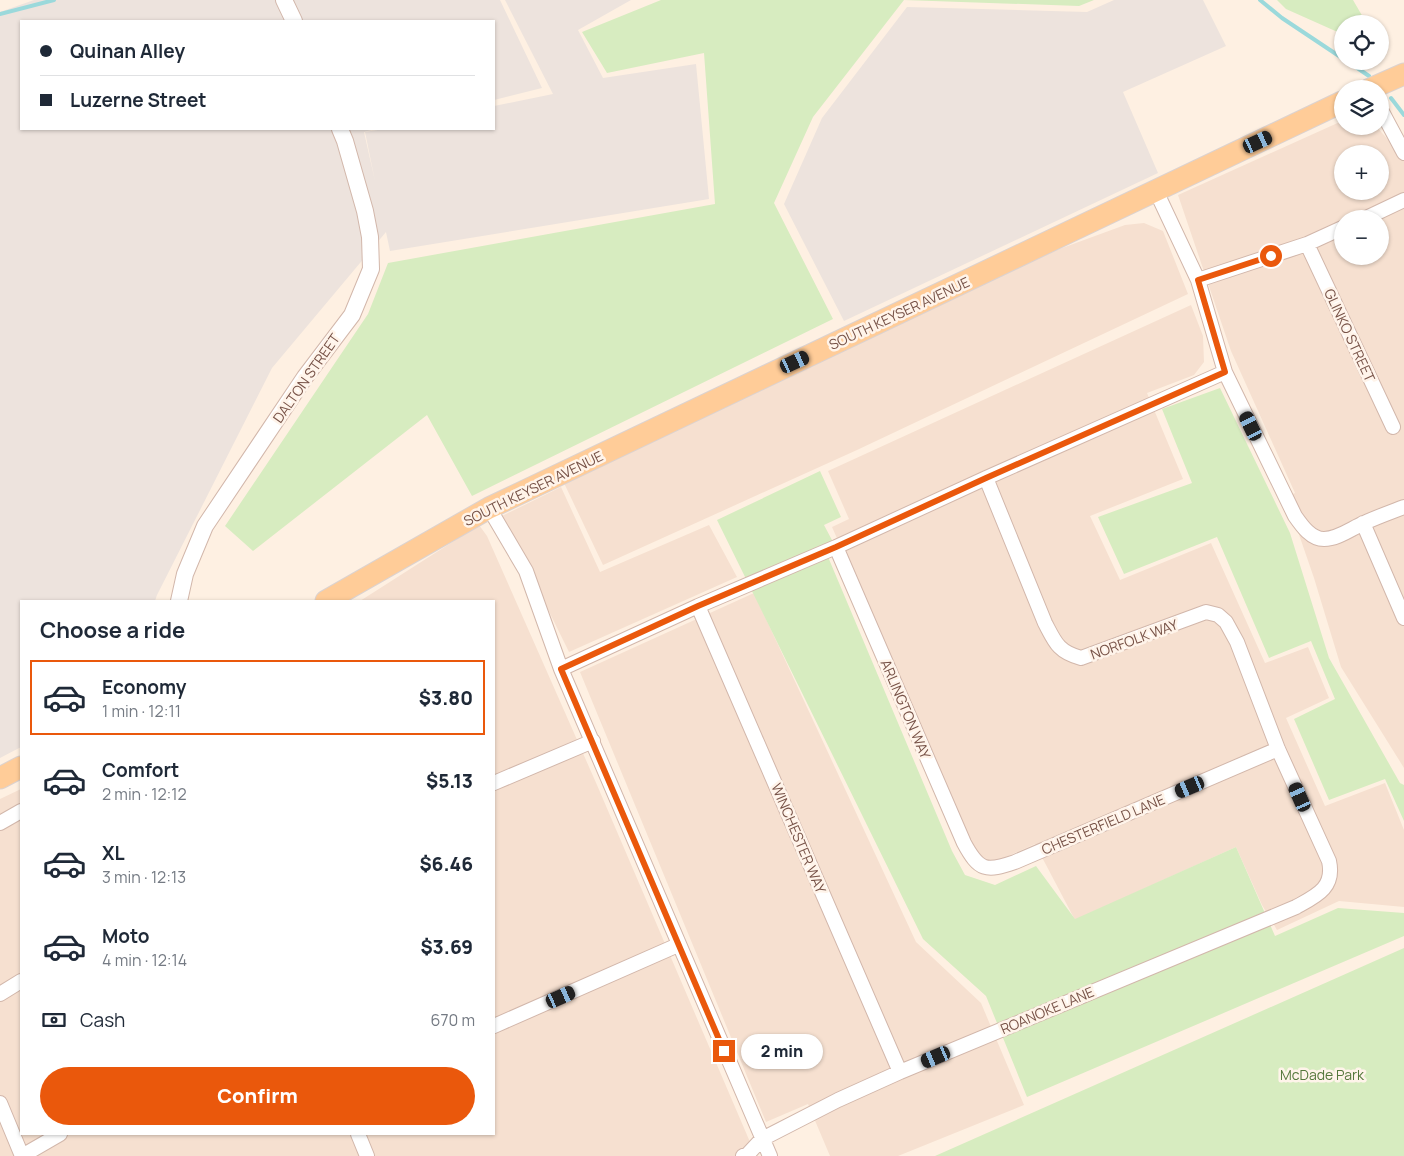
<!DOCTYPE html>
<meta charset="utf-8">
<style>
body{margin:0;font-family:Manrope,sans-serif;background:#f2f2f3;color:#1f2937;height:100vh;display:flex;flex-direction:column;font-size:19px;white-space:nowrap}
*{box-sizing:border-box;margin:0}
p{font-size:16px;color:#747a83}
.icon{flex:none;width:28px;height:28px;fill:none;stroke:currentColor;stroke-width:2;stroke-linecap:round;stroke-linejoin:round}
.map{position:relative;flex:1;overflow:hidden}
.drawer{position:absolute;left:20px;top:600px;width:475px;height:535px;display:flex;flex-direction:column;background:#fff;border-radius:0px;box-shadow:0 1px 4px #0004}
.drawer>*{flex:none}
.top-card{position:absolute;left:20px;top:20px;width:475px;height:110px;border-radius:0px;box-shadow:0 1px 4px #0004;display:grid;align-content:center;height:110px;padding:0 20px;background:#fff}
.fabs{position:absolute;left:1334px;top:15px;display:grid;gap:10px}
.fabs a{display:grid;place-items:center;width:55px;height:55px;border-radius:50%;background:#fff;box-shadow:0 1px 4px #0004;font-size:25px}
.end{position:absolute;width:22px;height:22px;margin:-11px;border:6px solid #ea580c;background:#fff;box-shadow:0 0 0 2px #fff}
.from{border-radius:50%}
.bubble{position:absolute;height:35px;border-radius:18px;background:#fff;box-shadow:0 1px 4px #0004;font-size:16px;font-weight:800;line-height:35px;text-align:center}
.car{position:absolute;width:15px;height:30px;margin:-15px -8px;border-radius:6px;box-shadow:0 0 4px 1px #0007;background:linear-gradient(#222 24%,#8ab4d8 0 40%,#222 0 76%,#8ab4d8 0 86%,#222 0)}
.top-card b{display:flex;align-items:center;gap:18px;height:48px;font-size:19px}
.top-card b+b{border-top:1px solid #e0e1e3}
.top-card i{width:12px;height:12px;background:#1f2937}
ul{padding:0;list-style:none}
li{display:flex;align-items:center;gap:15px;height:75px;margin:0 10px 8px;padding:0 10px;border:2px solid transparent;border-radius:0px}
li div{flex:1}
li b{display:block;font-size:19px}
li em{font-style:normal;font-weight:800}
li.selected{border-color:#ea580c}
li>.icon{width:45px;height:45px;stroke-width:1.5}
h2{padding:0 20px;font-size:22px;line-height:60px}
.pay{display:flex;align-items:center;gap:12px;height:55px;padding:0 20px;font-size:19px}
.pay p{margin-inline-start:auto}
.action{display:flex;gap:10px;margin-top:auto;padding:10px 20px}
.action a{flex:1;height:58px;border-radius:30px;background:#ea580c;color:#fff;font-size:20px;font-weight:800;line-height:58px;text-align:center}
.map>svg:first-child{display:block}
.residential{fill:#f6e0d0;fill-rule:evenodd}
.industrial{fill:#ede3dd}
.green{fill:#d7ecc0}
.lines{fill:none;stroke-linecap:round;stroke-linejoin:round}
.stream{stroke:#9bd9db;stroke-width:4}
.minor-casing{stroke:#d2b7ab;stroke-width:16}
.tertiary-casing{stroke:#d2b7ab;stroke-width:18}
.primary-casing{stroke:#dcd2cf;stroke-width:23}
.minor{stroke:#fff;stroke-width:14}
.tertiary{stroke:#fff;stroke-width:16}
.primary{stroke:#ffcc98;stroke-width:21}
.route{stroke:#ea580c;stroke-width:6}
.labels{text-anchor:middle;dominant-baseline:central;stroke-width:5;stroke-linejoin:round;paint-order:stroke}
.street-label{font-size:14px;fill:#775247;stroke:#fff4ea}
.park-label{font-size:14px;fill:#55783c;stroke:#fff4ea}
</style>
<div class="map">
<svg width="1404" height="1156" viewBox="0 0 1404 1156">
<rect width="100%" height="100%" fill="#fef0e2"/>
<!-- residential -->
<path class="residential" d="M1342,121V126H1376L1404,158V768L1341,667L1314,578L1286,497L1295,493L1231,351L1178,195ZM1342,154H1380V191H1342ZM1342,219H1380V256H1342Z
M1144,223L1163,231L1188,294L857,450L603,565L564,483L1054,251L1125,225Z
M1191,305L1203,336L1204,362L1194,375L1147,393L1183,479L1090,516L1120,580L1211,543L1265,663L1308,647L1329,698L1286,718L1325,806L1385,783L1404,830V907L1339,901L1277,930L1262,905L1236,847L1075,920L1035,844L997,861L983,860L975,851L832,527L849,519L828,471Z
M561,487L600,572L709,525L737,577L569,652L502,516Z
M479,525L487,536L597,785L756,1156H0V799L21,789V1134H494V601H360Z
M754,593L916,942L981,1003L1024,1105L898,1156H830L808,1104L766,1122L580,672Z"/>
<!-- industrial -->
<path class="industrial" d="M34,0H500L542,88L494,100V21H21V129H375L364,132L375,181L365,132L384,129H494V106L553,94L505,0H631L578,30L603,78L696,64L709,199L390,251L386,232L272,368L157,595L155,601H21V747L0,758V12Z
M1114,0H1203L1226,46L1123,92L1158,173L844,321L784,204L822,118L907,7L1087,12Z"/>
<!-- green -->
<path class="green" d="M661,0H1094L1079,6L904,0L813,117L774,203L833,319L472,496L427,415L253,551L225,526L368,314L388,263L715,204L704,53L607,73L582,32Z
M1277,0H1353L1367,24H1342V34L1286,9Z
M1220,388L1290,533L1329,658L1400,783L1404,785V821L1385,779L1329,800L1294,719L1335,699L1311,641L1269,658L1217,537L1124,574L1098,517L1192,483L1162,409Z
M820,471L841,517L824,525L833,542L823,545L952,851L965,875L995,885L1036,866L1075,919L1236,847L1275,936L1338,908L1404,913V936L1027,1097L986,996L923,939L717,520Z
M1404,948V1156H935Z"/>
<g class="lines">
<!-- stream -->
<path class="stream" d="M1260,0L1282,18L1342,58
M0,14L54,0
M1347,61L1369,76
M1391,98L1404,115"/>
<defs>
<path id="minor" d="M1380,108L1404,153
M1156,191L1198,280L1225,372L1295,516C1302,526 1311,539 1324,539C1338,539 1352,528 1364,523C1377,517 1391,512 1404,507
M1364,219L1404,200
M1307,244L1393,427
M1198,280L1307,244L1342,228
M489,508L526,571L561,669L770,1156
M1363,523L1404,618
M836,547L964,843C979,871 986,872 1015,862L1278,749
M698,606L900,1072
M561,669L698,606L836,547L986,478L1225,372
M494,783L593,741
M0,823L21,811
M0,994L21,981
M494,1026L678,945
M0,1103L22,1156
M358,1134L367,1156
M22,1156L60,1134
M743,1156L748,1154L762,1139L838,1100L900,1072L1296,907C1316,896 1335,888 1329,861L1278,749L1237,642L1226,622L1218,615L1206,612L1081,658C1058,652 1055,642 1045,623L986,478"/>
<path id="tertiary" d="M284,0L294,21
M179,601L185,574L205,526L305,377L352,315L371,269L370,237L365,211L345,141L340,129"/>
<path id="primary" d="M1370,89L1404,74
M326,601L489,508L1342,102
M0,778L21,767"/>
</defs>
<!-- minor casing -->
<use href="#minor" class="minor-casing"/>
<!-- tertiary casing -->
<use href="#tertiary" class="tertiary-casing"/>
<!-- primary casing -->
<use href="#primary" class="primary-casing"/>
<!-- minor -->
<use href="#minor" class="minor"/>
<!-- tertiary -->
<use href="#tertiary" class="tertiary"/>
<!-- primary -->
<use href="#primary" class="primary"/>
</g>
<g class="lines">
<!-- route -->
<path class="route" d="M724,1051L561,669L698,606L836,547L986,478L1225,372L1198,280L1271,256"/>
</g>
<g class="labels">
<!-- street labels -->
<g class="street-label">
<text transform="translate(899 313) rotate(-25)">SOUTH KEYSER AVENUE</text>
<text transform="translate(1350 335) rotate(65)">GLINKO STREET</text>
<text transform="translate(306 378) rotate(-55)">DALTON STREET</text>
<text transform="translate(533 488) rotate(-26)">SOUTH KEYSER AVENUE</text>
<text transform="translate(1134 639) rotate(-20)">NORFOLK WAY</text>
<text transform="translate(906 709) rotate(67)">ARLINGTON WAY</text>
<text transform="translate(1103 824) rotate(-23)">CHESTERFIELD LANE</text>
<text transform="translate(799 838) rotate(67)">WINCHESTER WAY</text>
<text transform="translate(1047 1010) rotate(-23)">ROANOKE LANE</text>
</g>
<!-- park labels -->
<g class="park-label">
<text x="1322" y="1074">McDade Park</text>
</g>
</g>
</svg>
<div class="fabs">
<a><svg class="icon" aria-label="locate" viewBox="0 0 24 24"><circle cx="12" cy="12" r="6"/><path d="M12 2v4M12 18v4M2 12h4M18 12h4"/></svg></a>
<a><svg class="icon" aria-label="layers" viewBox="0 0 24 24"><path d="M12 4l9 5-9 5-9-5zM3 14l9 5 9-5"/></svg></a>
<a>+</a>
<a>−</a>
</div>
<i class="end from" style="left:1271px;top:256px"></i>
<i class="end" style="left:724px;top:1051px"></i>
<div class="bubble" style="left:741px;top:1034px;width:82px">2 min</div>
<i class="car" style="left:1258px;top:142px;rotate:65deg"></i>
<i class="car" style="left:795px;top:362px;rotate:65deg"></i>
<i class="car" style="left:1251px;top:426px;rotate:334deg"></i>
<i class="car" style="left:1190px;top:787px;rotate:247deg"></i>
<i class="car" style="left:1300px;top:797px;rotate:336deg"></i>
<i class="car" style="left:561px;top:997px;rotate:66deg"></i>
<i class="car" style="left:936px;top:1057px;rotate:247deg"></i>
<div class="top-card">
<b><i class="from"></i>Quinan Alley</b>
<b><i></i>Luzerne Street</b>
</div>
<section class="drawer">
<h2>Choose a ride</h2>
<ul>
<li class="selected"><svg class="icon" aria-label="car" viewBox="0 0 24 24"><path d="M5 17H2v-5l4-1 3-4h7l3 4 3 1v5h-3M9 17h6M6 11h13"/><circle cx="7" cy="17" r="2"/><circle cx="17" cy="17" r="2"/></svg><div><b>Economy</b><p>1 min · 12:11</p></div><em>$3.80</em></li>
<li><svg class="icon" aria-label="car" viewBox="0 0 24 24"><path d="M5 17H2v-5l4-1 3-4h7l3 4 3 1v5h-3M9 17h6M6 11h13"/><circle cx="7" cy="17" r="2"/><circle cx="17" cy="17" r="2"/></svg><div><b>Comfort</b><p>2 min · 12:12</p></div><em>$5.13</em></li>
<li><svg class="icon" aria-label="car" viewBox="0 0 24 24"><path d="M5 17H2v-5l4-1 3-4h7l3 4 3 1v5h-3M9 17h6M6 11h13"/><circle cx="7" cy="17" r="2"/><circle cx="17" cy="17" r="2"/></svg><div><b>XL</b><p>3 min · 12:13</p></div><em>$6.46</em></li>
<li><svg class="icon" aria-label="car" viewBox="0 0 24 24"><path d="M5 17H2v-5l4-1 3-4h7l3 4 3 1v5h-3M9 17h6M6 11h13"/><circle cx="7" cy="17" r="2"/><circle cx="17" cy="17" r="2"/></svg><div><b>Moto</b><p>4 min · 12:14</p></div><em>$3.69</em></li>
</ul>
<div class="pay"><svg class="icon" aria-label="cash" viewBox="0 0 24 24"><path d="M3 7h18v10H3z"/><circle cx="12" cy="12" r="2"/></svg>Cash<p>670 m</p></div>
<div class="action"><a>Confirm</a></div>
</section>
</div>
